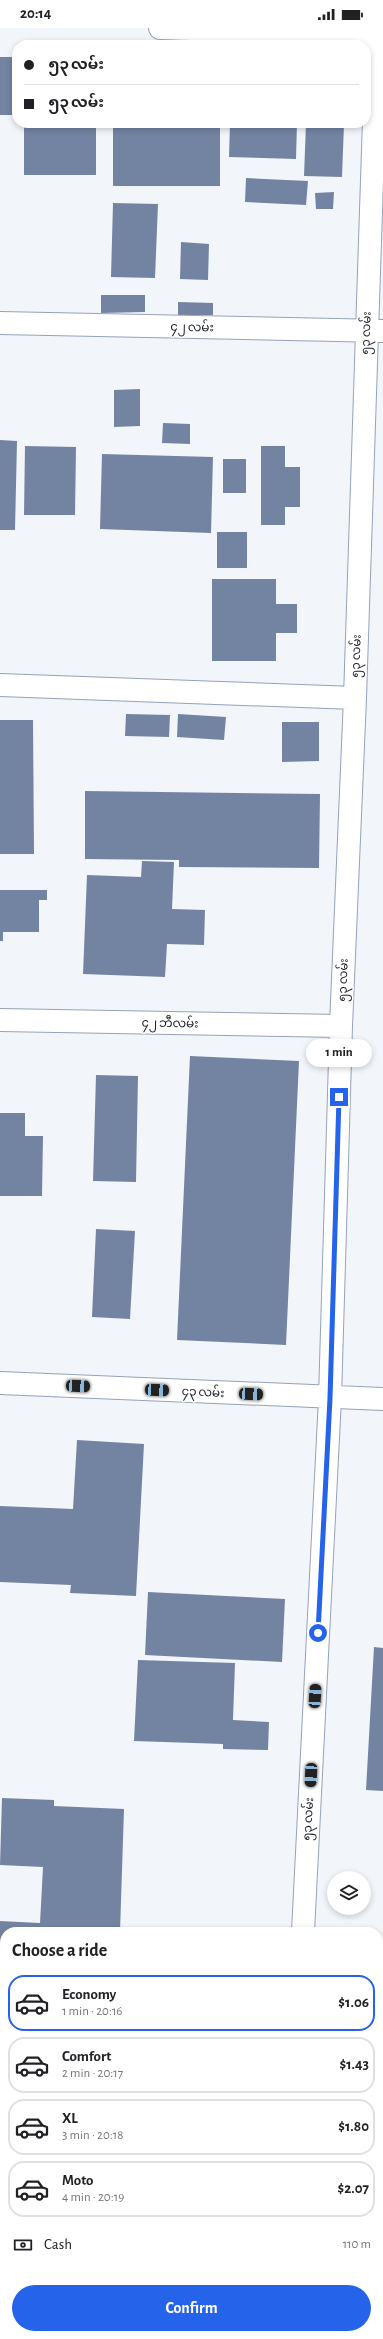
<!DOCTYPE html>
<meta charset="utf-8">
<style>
body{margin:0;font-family:"Alegreya Sans","Noto Sans Myanmar",sans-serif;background:#f6f6f6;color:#202124;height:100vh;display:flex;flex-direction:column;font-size:15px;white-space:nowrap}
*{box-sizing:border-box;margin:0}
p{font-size:13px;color:#757577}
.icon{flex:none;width:22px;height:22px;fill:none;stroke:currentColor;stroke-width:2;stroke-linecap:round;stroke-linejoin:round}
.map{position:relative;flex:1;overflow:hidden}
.drawer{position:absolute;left:0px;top:1899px;width:383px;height:412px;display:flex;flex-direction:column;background:#fff;border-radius:16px 16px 0 0;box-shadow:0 2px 6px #0003}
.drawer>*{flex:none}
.banner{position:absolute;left:12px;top:12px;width:359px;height:88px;border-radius:16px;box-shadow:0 2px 6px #0003;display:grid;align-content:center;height:88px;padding:0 12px;background:#fff}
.controls{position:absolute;left:327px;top:1843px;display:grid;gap:8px}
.controls a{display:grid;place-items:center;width:44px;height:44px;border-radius:50%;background:#fff;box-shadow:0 2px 6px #0003;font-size:20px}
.end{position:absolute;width:18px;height:18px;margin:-9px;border:5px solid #2563eb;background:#fff;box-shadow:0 0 0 2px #fff}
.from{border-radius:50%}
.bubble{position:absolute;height:28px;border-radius:14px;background:#fff;box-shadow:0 2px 6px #0003;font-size:13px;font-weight:700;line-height:28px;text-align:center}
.car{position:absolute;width:12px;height:24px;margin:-12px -6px;border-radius:5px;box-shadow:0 0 3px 1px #0007;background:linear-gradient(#222 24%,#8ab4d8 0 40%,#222 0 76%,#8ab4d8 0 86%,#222 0)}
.banner b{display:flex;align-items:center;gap:14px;height:38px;font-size:15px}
.banner b+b{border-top:1px solid #e0e0e0}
.banner i{width:10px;height:10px;background:#202124}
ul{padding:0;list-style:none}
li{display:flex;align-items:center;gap:12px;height:56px;margin:0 8px 6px;padding:0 4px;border:2px solid #e0e0e0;border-radius:16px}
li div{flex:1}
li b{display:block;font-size:15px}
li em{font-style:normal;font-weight:700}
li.selected{border-color:#2563eb}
li>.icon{width:36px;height:36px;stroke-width:1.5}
h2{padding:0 12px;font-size:18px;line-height:48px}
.pay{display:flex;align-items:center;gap:10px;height:44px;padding:0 12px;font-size:15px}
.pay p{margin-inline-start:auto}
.cta{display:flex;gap:8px;margin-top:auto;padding:8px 12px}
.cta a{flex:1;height:46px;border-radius:24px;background:#2563eb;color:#fff;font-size:16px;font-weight:700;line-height:46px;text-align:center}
.status{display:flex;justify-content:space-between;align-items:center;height:28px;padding:0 20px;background:#fff;direction:ltr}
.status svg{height:11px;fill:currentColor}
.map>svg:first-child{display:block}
.building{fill:#7384a3}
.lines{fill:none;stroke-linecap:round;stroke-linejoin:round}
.minor-casing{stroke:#95a2b9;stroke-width:24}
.major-casing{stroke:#d0d1d3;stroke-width:24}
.minor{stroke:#fff;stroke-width:22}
.major{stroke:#fbdab3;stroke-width:22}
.route{stroke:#2563eb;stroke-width:5}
.labels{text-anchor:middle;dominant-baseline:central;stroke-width:3;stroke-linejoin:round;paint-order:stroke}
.street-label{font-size:12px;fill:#161b23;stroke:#fff}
</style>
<div class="status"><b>20:14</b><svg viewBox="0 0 49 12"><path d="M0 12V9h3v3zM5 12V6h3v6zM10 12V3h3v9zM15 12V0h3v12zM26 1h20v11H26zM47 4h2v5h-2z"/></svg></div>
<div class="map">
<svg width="383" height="2311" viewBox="0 0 383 2311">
<rect width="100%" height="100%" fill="#f2f5fa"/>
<!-- building -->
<path class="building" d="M0,29H17V87H0Z
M113,95H220V158H113Z
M230,95H297L296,131L229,129Z
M306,95L344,96L342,149L304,148Z
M24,97H96V147H24Z
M246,150L308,153L306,177L245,174Z
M334,164L333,181H316L315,165Z
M113,175L158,176L155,250L111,249Z
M181,214L209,216L208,252L180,251Z
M101,267H145V284L101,285Z
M178,274L213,275V287H178Z
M140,361V398L114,399V362Z
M163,395L190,396V416L162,415Z
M0,412L17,413L15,502H0Z
M25,418L76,419L75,487H24Z
M261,418H285V439H300V479H285V497H261Z
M102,426L213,429L211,505L100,501Z
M223,431H246V465H223Z
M217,504H247V540H217Z
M212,551H276V576H297V605H276V633H212Z
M126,686L170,687L169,709L125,708Z
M178,686L226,689L224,712L177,709Z
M0,692H33L34,826H0Z
M282,694H319V733L282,734Z
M85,763L320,766L319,840L179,839V832L85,831Z
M142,833L174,834L172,881L205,882L204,917L167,916L165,949L83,946L87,847L141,849Z
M0,862H47V872H39V904H3V913H0Z
M190,1028L299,1033L286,1317L177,1312Z
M96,1047L138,1048L136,1154L93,1153Z
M0,1085H25V1108H43L42,1168H0Z
M96,1201L135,1203L130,1291L92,1289Z
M77,1412L144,1416L136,1568L70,1565L71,1557L0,1554V1478L73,1481Z
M148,1564L285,1571L282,1634L145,1627Z
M374,1619L383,1620V1763L366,1762Z
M138,1632L235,1635L233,1692L269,1694L268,1722L223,1721V1716L134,1713Z
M2,1770L54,1772V1778L124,1781L120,1904H5V1920H0V1893L40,1895L43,1839L0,1837Z
M378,1936L383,1937V1958L378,1957Z
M378,1961H383V2015H378Z
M378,2119H383V2223H378Z
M0,2138H5V2199H0Z"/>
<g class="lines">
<defs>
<path id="minor" d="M160,0L383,7
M0,295L383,303
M0,657L355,670
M0,992L341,998
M0,1355L383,1371
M303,1904L330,1370L341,998L355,670L377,0"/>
<path id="major" d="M0,2244L5,2245
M378,2271L383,2272
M0,2283H5
M378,2305H383"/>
</defs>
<!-- minor casing -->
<use href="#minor" class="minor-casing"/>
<!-- major casing -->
<use href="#major" class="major-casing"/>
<!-- minor -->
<use href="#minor" class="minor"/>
<!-- major -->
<use href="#major" class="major"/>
</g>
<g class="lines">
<!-- route -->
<path class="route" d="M318,1605L330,1370L339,1069"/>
</g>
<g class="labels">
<!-- street labels -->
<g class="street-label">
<text transform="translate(192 299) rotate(1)">၄၂ လမ်း</text>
<text transform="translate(366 305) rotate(-88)">၅၃ လမ်း</text>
<text transform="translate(356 628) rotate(-88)">၅၃ လမ်း</text>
<text transform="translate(343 952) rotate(-88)">၅၃ လမ်း</text>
<text transform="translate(170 995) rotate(1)">၄၂ ဘီလမ်း</text>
<text transform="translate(203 1364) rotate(3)">၄၃ လမ်း</text>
<text transform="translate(308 1791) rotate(-87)">၅၃ လမ်း</text>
</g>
</g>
</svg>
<div class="controls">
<a><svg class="icon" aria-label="layers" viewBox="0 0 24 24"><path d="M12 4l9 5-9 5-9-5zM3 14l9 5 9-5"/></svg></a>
</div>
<i class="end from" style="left:318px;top:1605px"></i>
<i class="end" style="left:339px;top:1069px"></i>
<div class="bubble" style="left:306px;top:1011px;width:66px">1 min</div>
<i class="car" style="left:78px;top:1358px;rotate:93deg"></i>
<i class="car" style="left:157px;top:1362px;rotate:93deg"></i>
<i class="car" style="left:251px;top:1366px;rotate:93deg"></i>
<i class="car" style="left:315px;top:1668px;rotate:3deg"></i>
<i class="car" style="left:311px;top:1747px;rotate:183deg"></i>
<div class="banner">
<b><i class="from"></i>၅၃ လမ်း</b>
<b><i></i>၅၃ လမ်း</b>
</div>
<section class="drawer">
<h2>Choose a ride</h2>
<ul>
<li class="selected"><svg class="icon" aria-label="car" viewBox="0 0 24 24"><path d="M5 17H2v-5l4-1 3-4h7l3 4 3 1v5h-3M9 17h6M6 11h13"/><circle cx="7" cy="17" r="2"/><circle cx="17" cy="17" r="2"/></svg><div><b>Economy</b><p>1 min · 20:16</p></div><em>$1.06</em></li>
<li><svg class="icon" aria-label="car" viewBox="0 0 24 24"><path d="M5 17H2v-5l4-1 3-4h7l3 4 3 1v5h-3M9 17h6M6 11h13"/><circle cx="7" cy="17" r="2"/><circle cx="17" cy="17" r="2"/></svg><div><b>Comfort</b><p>2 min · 20:17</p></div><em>$1.43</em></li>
<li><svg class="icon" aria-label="car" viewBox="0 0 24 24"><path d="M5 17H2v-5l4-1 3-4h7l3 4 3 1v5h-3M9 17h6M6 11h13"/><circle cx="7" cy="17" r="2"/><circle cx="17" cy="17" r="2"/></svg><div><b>XL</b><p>3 min · 20:18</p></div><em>$1.80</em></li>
<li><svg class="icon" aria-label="car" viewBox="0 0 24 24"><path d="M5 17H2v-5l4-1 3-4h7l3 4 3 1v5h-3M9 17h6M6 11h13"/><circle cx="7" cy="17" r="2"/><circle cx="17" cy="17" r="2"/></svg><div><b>Moto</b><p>4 min · 20:19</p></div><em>$2.07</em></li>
</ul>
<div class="pay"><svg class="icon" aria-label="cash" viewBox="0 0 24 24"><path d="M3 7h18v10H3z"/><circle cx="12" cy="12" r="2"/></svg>Cash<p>110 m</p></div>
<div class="cta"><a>Confirm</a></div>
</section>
</div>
